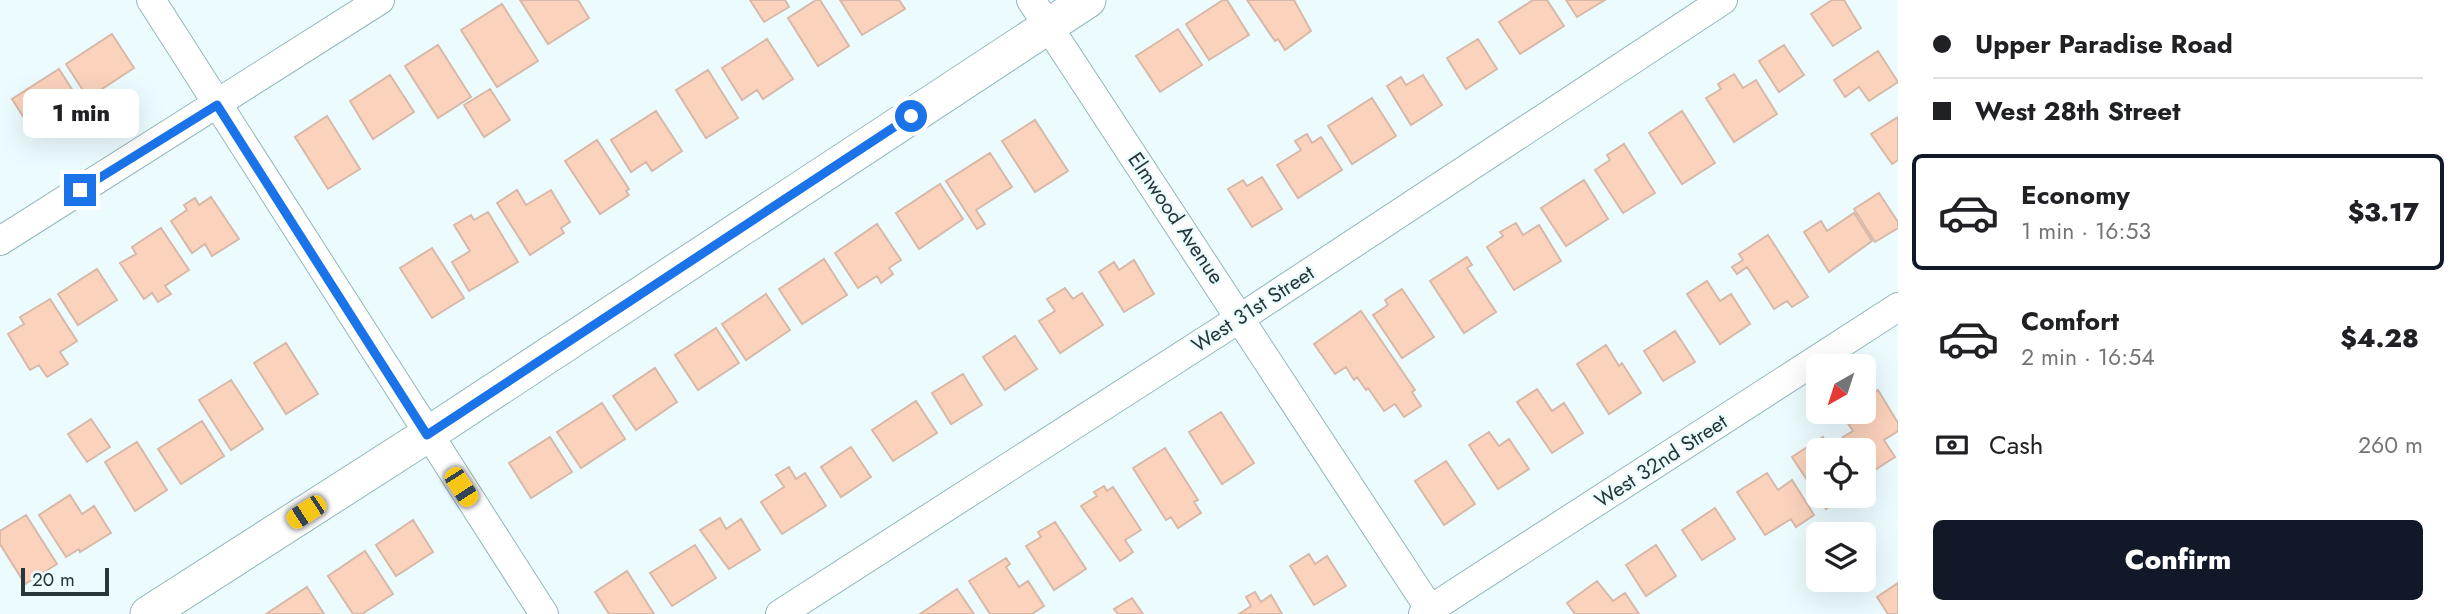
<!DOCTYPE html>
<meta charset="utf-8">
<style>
body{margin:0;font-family:Jost,sans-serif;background:#f2f2f2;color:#202124;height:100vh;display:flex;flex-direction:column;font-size:26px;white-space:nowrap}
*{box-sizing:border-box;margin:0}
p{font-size:23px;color:#757577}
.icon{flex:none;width:38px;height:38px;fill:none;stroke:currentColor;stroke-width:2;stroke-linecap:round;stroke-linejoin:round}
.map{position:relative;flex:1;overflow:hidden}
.side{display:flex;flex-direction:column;background:#fff;width:560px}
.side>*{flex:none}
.top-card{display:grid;align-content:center;height:154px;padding:0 35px;background:#fff}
.needle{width:46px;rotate:219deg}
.controls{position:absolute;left:1806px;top:354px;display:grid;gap:14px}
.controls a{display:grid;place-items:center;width:70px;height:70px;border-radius:10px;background:#fff;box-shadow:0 7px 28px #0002;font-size:35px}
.scale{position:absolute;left:21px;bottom:18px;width:88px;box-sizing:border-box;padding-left:7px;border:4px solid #273739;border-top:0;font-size:19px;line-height:24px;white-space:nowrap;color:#273739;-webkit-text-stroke:5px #ecfcfe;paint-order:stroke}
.end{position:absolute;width:32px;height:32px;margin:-16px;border:9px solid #1a73e8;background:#fff;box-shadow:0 0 0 4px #fff}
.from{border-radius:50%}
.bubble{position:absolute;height:49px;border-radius:10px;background:#fff;box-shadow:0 7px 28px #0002;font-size:23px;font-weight:800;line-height:49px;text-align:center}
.car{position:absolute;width:21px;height:42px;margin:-21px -10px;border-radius:9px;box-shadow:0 0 5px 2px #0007;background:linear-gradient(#f5c518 24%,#345 0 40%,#f5c518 0 76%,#345 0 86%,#f5c518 0)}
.top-card b{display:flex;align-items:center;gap:24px;height:66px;font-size:26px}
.top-card b+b{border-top:2px solid #e0e0e0}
.top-card i{width:18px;height:18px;background:#202124}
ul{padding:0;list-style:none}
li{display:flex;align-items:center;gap:21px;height:116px;margin:0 14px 10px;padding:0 21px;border:4px solid transparent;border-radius:10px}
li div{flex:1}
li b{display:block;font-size:26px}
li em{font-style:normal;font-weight:800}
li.current{border-color:#111827}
li>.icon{width:63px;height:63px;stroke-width:1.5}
.pay{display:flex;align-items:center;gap:18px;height:77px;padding:0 35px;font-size:26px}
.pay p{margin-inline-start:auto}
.button{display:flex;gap:14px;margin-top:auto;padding:14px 35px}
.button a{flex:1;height:80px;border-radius:10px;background:#111827;color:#fff;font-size:28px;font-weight:800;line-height:80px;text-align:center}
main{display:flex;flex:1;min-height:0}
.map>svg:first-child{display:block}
.building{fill:#fbd2bc;stroke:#d8b9a9;stroke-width:2}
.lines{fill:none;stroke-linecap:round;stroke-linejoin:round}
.minor-casing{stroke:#90b7bc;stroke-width:30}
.tertiary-casing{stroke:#90b7bc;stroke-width:37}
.minor{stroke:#fff;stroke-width:28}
.tertiary{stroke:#fff;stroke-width:35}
.route{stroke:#1a73e8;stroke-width:9}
.labels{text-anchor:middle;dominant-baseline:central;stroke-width:5;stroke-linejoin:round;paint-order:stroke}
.street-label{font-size:21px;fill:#273739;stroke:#ecfcfe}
</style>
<main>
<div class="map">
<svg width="1898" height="614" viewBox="0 0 1898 614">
<rect width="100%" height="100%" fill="#ecfcfe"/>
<!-- building -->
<path class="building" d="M520,0H578L589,18L548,44Z
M750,0H785L789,7L764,22Z
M816,0H820L849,46L818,66L788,18Z
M840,0H899L905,9L862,35Z
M1223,0H1227L1249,35L1209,60L1186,24Z
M1247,0H1294L1311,31L1285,50L1278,39L1275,41Z
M1533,0H1547L1564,26L1520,54L1499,22Z
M1566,0H1605L1577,17Z
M1832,0H1844L1861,28L1833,46L1811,14Z
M502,4L538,61L497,87L461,30Z
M1178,29L1202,65L1160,92L1136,56Z
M112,34L134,68L88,98L66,64Z
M767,39L793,79L763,99L757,90L742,100L722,68Z
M1478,39L1497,69L1466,89L1447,58Z
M438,45L471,97L438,118L405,66Z
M1784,45L1804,75L1779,92L1759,61Z
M1878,51L1898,82L1869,101L1859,87L1845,97L1834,80Z
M59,69L80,102L33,132L12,99Z
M708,70L738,118L706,138L676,90Z
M1734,74L1743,88L1756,80L1777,114L1734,142L1706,98L1721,89L1718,84Z
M390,75L414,112L373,139L350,101Z
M1423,75L1442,105L1411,125L1387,86L1401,77L1406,85Z
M490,89L510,120L484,137L464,105Z
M1372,98L1396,136L1352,164L1328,126Z
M656,111L682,151L652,171L646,162L631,172L611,140Z
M1682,111L1715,163L1682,184L1649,133Z
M327,116L360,169L328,189L295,137Z
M1898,117V160L1892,164L1871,134Z
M1035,120L1068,171L1035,192L1002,141Z
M1307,134L1312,143L1321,137L1342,170L1298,198L1277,165L1301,150L1295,141Z
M597,140L629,189L626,191L629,195L600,214L565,161Z
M1624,144L1655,193L1623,213L1595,170L1610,160L1607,155Z
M990,153L1012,187L976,210L985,224L977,229L946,181Z
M1262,177L1282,209L1252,227L1228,189L1243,180L1247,186Z
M1584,180L1608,219L1566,246L1541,208Z
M940,184L963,219L919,249L896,213Z
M517,190L526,205L551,190L570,222L561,228L564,233L530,255L497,203Z
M1879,193L1898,222V228L1875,242L1854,209Z
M211,197L239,239L212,256L205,244L192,253L171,221L187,210L184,205L195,198L199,205Z
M488,212L518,262L469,291L452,262L470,251L454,225L471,215L474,220Z
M1854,213L1872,241L1829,272L1804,232L1821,221L1827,231Z
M1516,223L1523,235L1539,225L1561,261L1514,290L1487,247L1503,236L1500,232Z
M877,224L901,260L889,268L893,274L881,283L877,276L858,288L835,253Z
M161,228L189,270L165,286L171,294L158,302L152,293L144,299L120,263L136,254L132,247Z
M1768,235L1808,297L1792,307L1787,301L1774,309L1747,267L1737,274L1732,267L1743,260L1739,254Z
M432,248L464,298L432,318L400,268Z
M1467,257L1472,265L1467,268L1496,312L1464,333L1430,281Z
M824,259L847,295L802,324L779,289Z
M1134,260L1154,294L1124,312L1099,272L1114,262L1119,270Z
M97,269L117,300L78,325L58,294Z
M1707,281L1720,301L1731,294L1750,324L1720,344L1687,294Z
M1065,288L1073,299L1082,293L1103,325L1060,353L1039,321L1055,311L1047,299Z
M1402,289L1434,337L1402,358L1373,315L1388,305L1385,300Z
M766,294L790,330L746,360L722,324Z
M50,299L77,341L60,352L68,364L47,377L39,365L30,370L8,334L24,324L20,317Z
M1361,311L1415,390L1412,392L1421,406L1404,417L1395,404L1384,411L1368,388L1366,390L1357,377L1354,380L1346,367L1335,374L1314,344Z
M716,328L739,363L698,390L675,355Z
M1675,331L1695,362L1663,381L1644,351Z
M1015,336L1037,369L1005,390L983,357Z
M286,343L318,394L286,414L254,363Z
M1606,345L1619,366L1622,363L1641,393L1609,414L1577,364Z
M655,368L677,402L636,430L613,396Z
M963,374L982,405L951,424L932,393Z
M231,380L263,429L231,450L199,400Z
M1537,389L1552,411L1564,403L1583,433L1552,453L1517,402Z
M1878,390L1898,423V431L1884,440L1895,457L1867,475L1864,450H1851L1843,437L1853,431L1847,422L1864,411V399Z
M916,401L937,433L893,461L872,430Z
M602,403L625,439L581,468L557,432Z
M1221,412L1254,463L1222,484L1189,432Z
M91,419L110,447L87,462L68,434Z
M202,421L224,456L181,484L158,449Z
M1489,432L1499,446L1509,439L1529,469L1498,489L1469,445Z
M550,437L572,472L531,498L509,463Z
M1823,437L1831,450H1818V495L1846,496L1826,509L1792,457Z
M137,442L167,490L135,511L105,462Z
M851,447L871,477L841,497L821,467Z
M1165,448L1198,500L1194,502L1201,513L1178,528L1171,517L1166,520L1133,468Z
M1446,461L1475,504L1444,525L1415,481Z
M789,467L796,479L805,473L826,506L782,534L761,502L784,487L776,475Z
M1767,473L1778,490L1792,480L1814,515L1796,527L1791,519L1765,535L1737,492Z
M1104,486L1107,491L1113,487L1141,530L1125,540L1133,552L1120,561L1081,506L1097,496L1094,492Z
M70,495L82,514L94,506L111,533L80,552L79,549L66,557L39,515Z
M1715,508L1735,539L1702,560L1682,530Z
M26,515L57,564L25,584L0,544V531Z
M720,518L726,529L741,519L760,550L729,569L700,530Z
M413,520L433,552L396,576L376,545Z
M1055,522L1086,569L1054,590L1026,546L1041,537L1038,532Z
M695,545L716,578L672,606L650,573Z
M1656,545L1676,576L1646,596L1626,565Z
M365,551L393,594L362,614H353L328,576Z
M1309,554L1315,564L1327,556L1346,586L1314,605L1290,566Z
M1006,558L1010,564L1006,567L1019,587L1028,581L1044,606L1032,614H990L969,581Z
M627,571L654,614H609L595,592Z
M1597,581L1613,601L1625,593L1639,614H1575L1567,603Z
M1898,583V614H1888L1877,597Z
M307,587L324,614H266Z
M957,589L974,614H920Z
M1255,592L1261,602L1271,595L1282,614H1239L1251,606L1246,597Z
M1132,598L1143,614H1118L1114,609Z"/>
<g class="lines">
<defs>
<path id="minor" d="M151,0L544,614
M1031,0L1433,614
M0,241L380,0
M780,614L1242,317L1723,0
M1423,614L1898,307"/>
<path id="tertiary" d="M148,614L427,435L1088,0"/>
</defs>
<!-- minor casing -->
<use href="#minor" class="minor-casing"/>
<!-- tertiary casing -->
<use href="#tertiary" class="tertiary-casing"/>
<!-- minor -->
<use href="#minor" class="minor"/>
<!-- tertiary -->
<use href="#tertiary" class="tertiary"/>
</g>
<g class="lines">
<!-- route -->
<path class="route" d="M80,190L217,105L427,435L911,116"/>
</g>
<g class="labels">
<!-- street labels -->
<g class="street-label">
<text transform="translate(1176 218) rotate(56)">Elmwood Avenue</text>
<text transform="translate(1253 309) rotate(-33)">West 31st Street</text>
<text transform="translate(1661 461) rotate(-33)">West 32nd Street</text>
</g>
</g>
</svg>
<div class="controls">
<a><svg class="needle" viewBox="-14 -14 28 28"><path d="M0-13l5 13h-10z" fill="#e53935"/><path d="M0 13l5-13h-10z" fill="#757577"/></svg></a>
<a><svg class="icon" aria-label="locate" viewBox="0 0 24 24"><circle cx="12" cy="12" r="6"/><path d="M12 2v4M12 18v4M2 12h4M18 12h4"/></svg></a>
<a><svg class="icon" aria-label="layers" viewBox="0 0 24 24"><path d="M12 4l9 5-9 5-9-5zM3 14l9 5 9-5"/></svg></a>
</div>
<div class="scale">20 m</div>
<i class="end from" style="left:911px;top:116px"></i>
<i class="end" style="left:80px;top:190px"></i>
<div class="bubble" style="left:23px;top:89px;width:116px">1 min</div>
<i class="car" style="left:461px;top:487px;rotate:147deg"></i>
<i class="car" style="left:306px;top:512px;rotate:237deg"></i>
</div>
<section class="side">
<div class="top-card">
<b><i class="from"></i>Upper Paradise Road</b>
<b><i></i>West 28th Street</b>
</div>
<ul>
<li class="current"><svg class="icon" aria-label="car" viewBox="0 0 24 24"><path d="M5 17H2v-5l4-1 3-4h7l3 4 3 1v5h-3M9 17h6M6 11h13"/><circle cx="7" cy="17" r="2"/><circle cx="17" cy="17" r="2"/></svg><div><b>Economy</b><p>1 min · 16:53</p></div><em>$3.17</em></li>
<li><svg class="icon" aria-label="car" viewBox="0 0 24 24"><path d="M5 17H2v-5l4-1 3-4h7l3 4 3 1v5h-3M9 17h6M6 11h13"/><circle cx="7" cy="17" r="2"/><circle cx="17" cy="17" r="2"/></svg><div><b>Comfort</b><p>2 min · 16:54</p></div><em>$4.28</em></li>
</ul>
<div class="pay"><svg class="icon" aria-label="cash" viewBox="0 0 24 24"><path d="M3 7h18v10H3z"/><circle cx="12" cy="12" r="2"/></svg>Cash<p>260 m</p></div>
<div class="button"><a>Confirm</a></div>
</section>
</main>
